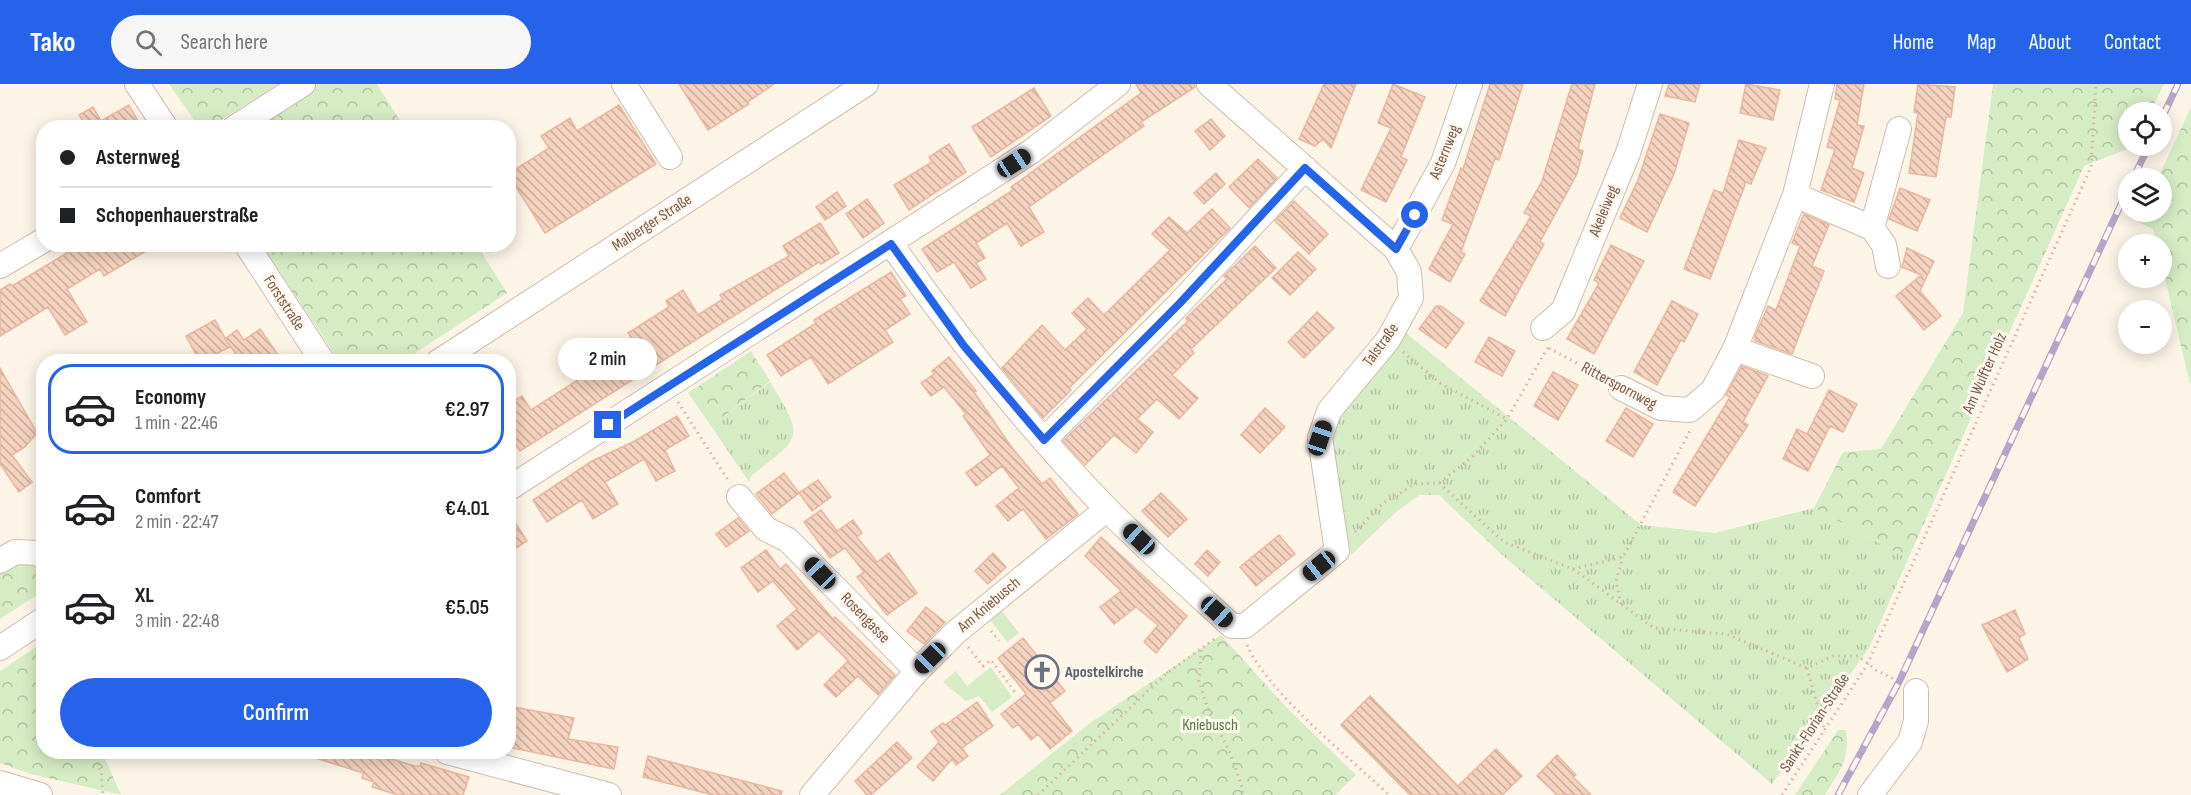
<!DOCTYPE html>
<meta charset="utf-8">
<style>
body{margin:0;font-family:"Sofia Sans Condensed",sans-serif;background:#f6f6f6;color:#202124;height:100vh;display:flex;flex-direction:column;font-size:22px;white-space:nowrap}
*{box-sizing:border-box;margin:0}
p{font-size:20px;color:#757577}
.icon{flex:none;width:33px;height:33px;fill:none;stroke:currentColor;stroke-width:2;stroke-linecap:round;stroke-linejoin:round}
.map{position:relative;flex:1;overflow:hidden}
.details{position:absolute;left:36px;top:270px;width:480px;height:405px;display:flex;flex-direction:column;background:#fff;border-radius:24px;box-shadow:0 3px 15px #0003}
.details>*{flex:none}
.guide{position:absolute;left:36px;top:36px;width:480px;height:132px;border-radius:24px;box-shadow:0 3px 15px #0003;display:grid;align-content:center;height:132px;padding:0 24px;background:#fff}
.fabs{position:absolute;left:2118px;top:18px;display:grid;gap:12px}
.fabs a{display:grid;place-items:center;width:54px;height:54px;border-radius:50%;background:#fff;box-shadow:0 3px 15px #0003;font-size:30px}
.end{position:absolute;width:27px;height:27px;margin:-14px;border:8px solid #2563eb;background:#fff;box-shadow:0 0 0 3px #fff}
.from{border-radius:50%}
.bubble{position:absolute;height:42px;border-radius:21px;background:#fff;box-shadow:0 3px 15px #0003;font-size:20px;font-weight:600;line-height:42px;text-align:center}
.car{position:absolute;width:18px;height:36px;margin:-18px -9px;border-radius:8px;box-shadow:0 0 4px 2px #0007;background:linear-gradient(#222 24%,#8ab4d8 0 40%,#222 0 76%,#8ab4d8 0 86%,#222 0)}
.guide b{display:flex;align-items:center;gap:21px;height:57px;font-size:22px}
.guide b+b{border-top:2px solid #e0e0e0}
.guide i{width:15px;height:15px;background:#202124}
ul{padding:10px 0 0;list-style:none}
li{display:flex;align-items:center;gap:18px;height:90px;margin:0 12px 9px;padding:0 12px;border:3px solid transparent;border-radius:24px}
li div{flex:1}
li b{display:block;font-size:22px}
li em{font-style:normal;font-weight:600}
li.selected{border-color:#2563eb}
li>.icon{width:54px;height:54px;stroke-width:1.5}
.action{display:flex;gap:12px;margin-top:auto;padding:12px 24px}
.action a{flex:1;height:69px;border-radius:36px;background:#2563eb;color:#fff;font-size:24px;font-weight:600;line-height:69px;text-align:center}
header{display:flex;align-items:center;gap:36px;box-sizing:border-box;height:84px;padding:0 30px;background:#2563eb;color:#fff}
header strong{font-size:28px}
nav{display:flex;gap:33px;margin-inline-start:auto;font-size:21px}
.search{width:420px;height:54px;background:#f6f6f6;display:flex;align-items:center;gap:15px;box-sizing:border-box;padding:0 21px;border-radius:33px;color:#757577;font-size:22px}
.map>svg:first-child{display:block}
.grass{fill:#d6ecc5}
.forest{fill:url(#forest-crowns)}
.park{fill:url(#park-tufts)}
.building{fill:url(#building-back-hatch);stroke:#e7b89e;stroke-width:1.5}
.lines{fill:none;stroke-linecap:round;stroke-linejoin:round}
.minor-casing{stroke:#d0bcad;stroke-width:26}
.path{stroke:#d9b5a1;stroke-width:3;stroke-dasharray:1.5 4.5;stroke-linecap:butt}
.minor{stroke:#fff;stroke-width:24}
.rail-casing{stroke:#b7a5c9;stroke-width:7}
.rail{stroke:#fff8ef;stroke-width:4.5;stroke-dasharray:14;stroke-linecap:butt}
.route{stroke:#2563eb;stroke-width:8}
.labels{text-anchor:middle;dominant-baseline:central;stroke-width:6;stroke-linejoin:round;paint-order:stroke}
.street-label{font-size:16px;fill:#795a4a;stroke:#fff8ef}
.worship-label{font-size:16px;font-weight:bold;fill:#5b616d;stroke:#fff8ef;text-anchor:start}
.park-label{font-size:16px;fill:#52793f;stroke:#fff8ef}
</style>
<header>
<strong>Tako</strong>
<div class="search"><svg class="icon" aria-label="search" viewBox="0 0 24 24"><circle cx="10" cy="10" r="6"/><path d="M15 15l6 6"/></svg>Search here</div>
<nav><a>Home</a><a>Map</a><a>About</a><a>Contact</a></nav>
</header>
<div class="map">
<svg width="2191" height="711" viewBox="0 0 2191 711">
<defs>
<pattern id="forest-crowns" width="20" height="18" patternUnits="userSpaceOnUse" patternTransform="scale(1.5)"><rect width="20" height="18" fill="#d6ecc5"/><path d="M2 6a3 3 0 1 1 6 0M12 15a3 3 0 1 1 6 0" fill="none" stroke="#b2c2a2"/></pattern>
<pattern id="park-tufts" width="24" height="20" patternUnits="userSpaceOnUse" patternTransform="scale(1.5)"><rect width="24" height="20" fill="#d6ecc5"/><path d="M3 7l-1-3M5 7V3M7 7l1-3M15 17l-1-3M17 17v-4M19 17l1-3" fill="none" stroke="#b2c2a2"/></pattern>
<pattern id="building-back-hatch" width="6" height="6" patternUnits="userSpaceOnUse" patternTransform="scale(1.5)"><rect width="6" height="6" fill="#f4d2bf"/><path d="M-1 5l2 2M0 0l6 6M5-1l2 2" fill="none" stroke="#caad9d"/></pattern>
</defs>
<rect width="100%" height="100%" fill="#fdf4e8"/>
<!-- grass -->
<path class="grass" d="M999,523L1019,549L1007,558L987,532Z
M991,583L1012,613L992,628L979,612L966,617L943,598L956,587L967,602Z"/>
<!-- forest -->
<path class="forest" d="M169,0H279L208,44L199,43Z
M319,0H377L404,43L253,44Z
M1993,0H2164L2150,28H2128V62H2135L2084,82L1908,475L1814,424L1843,368L1881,365L1963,229Z
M2191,23V299L2190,300L2162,182V160H2156L2153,145L2138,138L2142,128H2162V94H2158Z
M262,161H477L507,209L403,277H339Z
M751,267L770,297L711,342L688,309Z
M18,477L34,479L43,491V507L0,535V487Z
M1221,551L1287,624L1356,691L1335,711H1000L1090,639Z
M42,559L44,668H102L121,711L31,690L0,679V587Z
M1838,646H1846C1850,676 1840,686 1825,711H1795Z"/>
<!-- park -->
<path class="park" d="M1406,249L1641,441L1715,449L1814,424L1908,475L1869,564L1772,700L1502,471L1439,411H1419L1395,429L1351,471L1331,353L1337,330Z
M770,298C806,355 801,353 751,392L749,398L711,342Z"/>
<!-- building -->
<path class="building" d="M679,0H774L748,18L749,20L708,46Z
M1136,0H1195V3L1141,38L1144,42L1029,123L1044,148L1021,162L1007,139L976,159L985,174L976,179L986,195L971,204L954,178L937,188L922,165L1013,106L1011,103L1141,9Z
M1324,0H1356L1331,64L1323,55L1315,62L1299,55Z
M1393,0L1425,13L1401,73L1407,76L1386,118L1361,106L1391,44L1378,39Z
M1490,0H1523L1499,76L1495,75L1461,168L1465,170L1450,198L1429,185L1453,140L1442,136L1461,84L1463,85Z
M1572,0H1595L1578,65L1583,67L1577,90L1540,158L1544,160L1505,232L1480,217L1531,132L1524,129L1542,97Z
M1669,0H1700L1695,18L1665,12Z
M1746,0L1780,6L1773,36L1740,29Z
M1837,0H1864L1857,41L1864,42L1852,84L1864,89L1854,118L1821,106L1835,65L1827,63L1840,16L1835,15Z
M1918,0L1955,3L1951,33H1946L1936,93L1909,89L1918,29L1914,28Z
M1034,4L1051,32L991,73L972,43Z
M129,21L142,44H87L79,31L93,23L101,37Z
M619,21L656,80L545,149L508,90L549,64L541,52L570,34L577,47Z
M1660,30L1689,39L1674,90L1647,148L1620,134L1638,96Z
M1211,35L1225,52L1210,66L1195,47Z
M1739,56L1766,64L1751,100L1746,98L1710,195L1684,185L1714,106L1723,109Z
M949,60L966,88L909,126L894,101L932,78L929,73Z
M1258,75L1277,94L1249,124L1229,103Z
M1216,89L1225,100L1204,120L1194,109Z
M1900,104L1930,116L1917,147L1889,135Z
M837,108L846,122L825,136L816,123Z
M867,115L884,139L863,154L846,130Z
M1294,117L1328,150L1309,170L1275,137Z
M1212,125L1230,144L1069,304L1071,306L1043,334L1002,284L1042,241L1065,266L1087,245L1072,229L1088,214L1104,231L1170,166L1152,150L1169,133L1187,149Z
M1804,130L1829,141L1812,182L1824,187L1792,270L1755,257V252L1768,222L1776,226L1800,162L1792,159Z
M820,139L839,169L821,180L819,178L520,367L508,349V343L515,339L508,328V321L522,312L531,326L592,287L635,259L628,249L669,223L666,217L683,206L698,231L723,215L720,211L789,172L783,162Z
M82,160H158L104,192L100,185L67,205L87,238L65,251L48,223L0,252V206L10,200L12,202Z
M1611,161L1644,177L1594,270L1567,255L1599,199L1594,196Z
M1255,162L1276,184L1191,265L1194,269L1172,291L1198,314L1179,335L1157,315L1137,335L1153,348L1136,369L1114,351L1085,381L1063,357L1188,237L1186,234L1227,195L1224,192Z
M1907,164L1934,177L1920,207L1941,232L1924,246L1896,212L1921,191L1902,183Z
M1298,168L1316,185L1290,211L1272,194Z
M891,188L906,212L900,215L910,230L885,246L893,258L828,300L811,273L781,292L767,271L816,239L814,236Z
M1672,217L1698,230L1684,258L1681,256L1657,301L1634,288Z
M1436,222H1441L1464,239L1446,264L1419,245Z
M1317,228L1334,244L1304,274L1288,258Z
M215,236L230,263L200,278L186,252Z
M260,245L283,278L241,277L225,255L237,246L244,256Z
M1489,253L1515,267L1502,292L1475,278Z
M949,273L976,307L974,308L1010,361L1042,400L1050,394L1078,430L1046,455L1023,425L1008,437L996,422L1019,404L1002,382L976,402L966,389L990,371L963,332L966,330L944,303L931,312L921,299L934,290L932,287Z
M1742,282L1768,292L1743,338L1748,341L1695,422L1673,408L1730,313L1726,311Z
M0,284L37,349L25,363L12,371L32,398L19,408L0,380Z
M1553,288L1578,301L1558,336L1534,322Z
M1829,306L1857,320L1843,348L1830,342L1808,387L1783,375L1797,345L1807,350Z
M1265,324L1285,343L1260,369L1241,351Z
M1626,324L1653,340L1633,373L1606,357Z
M677,332L689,352L665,366L675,387L656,397L644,375L605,398L618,420L593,435L582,416L547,438L533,416L592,377L633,358Z
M784,389L799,409L772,430L756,410Z
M818,396L831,413L812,427L799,409Z
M1161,409L1187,435L1168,453L1142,427Z
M821,426L837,447L853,436L862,449L857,453L877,478L889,469L917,509L887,531L857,493L864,488L845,464L830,474L804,438Z
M508,427L527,457L508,469Z
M738,434L749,447L726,463L716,450Z
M1279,451L1295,470L1256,502L1240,483Z
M1101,453L1187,532L1156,569L1144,558L1158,541L1136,523L1114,540L1100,523L1121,507L1085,472Z
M766,466L780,485L786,480L833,535L835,533L895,591L878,611L858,592L836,613L824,601L848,577L819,547L797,566L777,542L797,525L773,497L758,508L741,484Z
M1207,466L1220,478L1208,492L1195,480Z
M993,469L1006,483L988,500L975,487Z
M926,523L945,538L924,560L907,547Z
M2015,526L2025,550L2019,554L2028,575L2007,588L1982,541Z
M1023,554L1065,607L1050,619L1072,647L1050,665L1038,650L1031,656L1018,640L1013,644L1001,630L1026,610L998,574Z
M1370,612L1458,702L1496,665L1522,692L1502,711H1410L1341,641Z
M977,618L993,642L962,664L968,672L956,681L952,675L933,697L917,683L939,658L931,648L943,639L945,641Z
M508,622L574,634L568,655L618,663L614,685L508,663Z
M897,658L912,674L871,711H867L855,697Z
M306,668H368L415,682H420L421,679L469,693L463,711H398L372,703L374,698L362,694L363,689L306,671Z
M1557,671L1576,691L1573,693L1591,711H1557L1537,692Z
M648,672L782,707L781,711H713L643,693Z"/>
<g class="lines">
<defs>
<path id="minor" d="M137,0L166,44
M624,0L670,73
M234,44L303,0
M1795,111L1872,144
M246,160L323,278
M891,160C957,253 1026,342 1106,424C1146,465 1190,503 1232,542H1245L1337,467L1320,354L1329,327L1388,256L1411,214L1409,188L1396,165L1209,0
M1396,165L1443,79L1470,0
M0,182L44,156
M1888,182L1884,161L1872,144L1899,45
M1543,244L1563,227L1628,69L1650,0
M1735,265L1812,292
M438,278L866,0
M1621,304L1661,324L1690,326L1713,306L1735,265L1795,111L1822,0
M1044,356L1180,219L1305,84
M508,405L1032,67L1118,0
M739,413L766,445L788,456L917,587
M0,477L15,468L39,469L44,474
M0,564L44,535
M447,668L609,711
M0,699L40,711
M812,711L917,587L956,548L1107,425
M1870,711L1910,658L1916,637V607"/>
</defs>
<!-- minor casing -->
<use href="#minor" class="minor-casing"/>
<!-- path -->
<path class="path" d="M1549,264L1604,294
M1403,268L1440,299L1507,335
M678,318L728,396
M1439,399L1504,458L1573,485L1654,544L1726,550L1807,584L1833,572H1858L1876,586L1898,597
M1355,448L1383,419L1415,400L1439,399L1473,372L1507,335L1548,263
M1573,485L1623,473L1691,345
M1621,520L1616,497L1623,473
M991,547L999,557
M1247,561C1268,609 1349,673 1389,711
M968,563L983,582L991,576L1017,611
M36,564L44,575
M1201,566L1199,597L1209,628L1229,666L1243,706L1242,711
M1807,584L1825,648
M91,668L101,687L103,711
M1038,711L1167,589L1216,554
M1782,711L1867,581L2091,83L2096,0"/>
<!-- minor -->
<use href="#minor" class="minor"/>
<defs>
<path id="rail" d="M2162,34L2178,0
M2133,94L2149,62
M1838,711L1899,598L2128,105"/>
</defs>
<!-- rail casing -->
<use href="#rail" class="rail-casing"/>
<!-- rail -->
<use href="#rail" class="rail"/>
</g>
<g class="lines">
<!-- route -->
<path class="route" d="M608,341L891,160L964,262L1044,356L1180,219L1305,84L1396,165L1415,131"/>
</g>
<!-- icons -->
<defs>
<symbol id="church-ring" viewBox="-11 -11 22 22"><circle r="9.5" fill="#fff8ef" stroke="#6b7280" stroke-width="1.5"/><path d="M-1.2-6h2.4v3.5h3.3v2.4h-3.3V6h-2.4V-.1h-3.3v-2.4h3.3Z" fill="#6b7280"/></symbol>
</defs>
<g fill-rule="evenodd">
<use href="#church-ring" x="1023" y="569" width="38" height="38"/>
</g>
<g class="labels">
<!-- street labels -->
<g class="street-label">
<text transform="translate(1445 68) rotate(-68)">Asternweg</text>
<text transform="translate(1604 127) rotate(-68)">Akeleiweg</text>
<text transform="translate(652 139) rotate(-33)">Malberger Straße</text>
<text transform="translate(284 219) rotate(57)">Forststraße</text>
<text transform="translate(1381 261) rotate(-54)">Talstraße</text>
<text transform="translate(1985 289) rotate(-66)">Am Wulfter Holz</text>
<text transform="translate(1619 302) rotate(28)">Ritterspornweg</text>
<text transform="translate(989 521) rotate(-40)">Am Kniebusch</text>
<text transform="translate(865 534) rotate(46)">Rosengasse</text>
<text transform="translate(1815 639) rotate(-57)">Sankt-Florian-Straße</text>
</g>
<!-- worship labels -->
<g class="worship-label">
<text x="1065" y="588">Apostelkirche</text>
</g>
<!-- park labels -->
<g class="park-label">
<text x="1210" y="641">Kniebusch</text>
</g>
</g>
</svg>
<div class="fabs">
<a><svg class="icon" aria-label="locate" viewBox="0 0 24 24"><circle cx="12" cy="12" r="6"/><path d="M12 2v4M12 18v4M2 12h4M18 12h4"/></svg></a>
<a><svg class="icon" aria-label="layers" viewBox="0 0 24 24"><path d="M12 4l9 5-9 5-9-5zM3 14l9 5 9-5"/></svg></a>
<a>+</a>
<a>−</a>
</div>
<i class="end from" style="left:1415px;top:131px"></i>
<i class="end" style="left:608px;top:341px"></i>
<div class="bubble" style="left:558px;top:254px;width:99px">2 min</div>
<i class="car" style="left:1014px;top:79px;rotate:57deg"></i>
<i class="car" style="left:1320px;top:354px;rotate:18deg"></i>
<i class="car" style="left:1139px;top:455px;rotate:313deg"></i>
<i class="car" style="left:1319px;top:482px;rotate:231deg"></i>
<i class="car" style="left:820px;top:489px;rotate:316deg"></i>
<i class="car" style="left:1217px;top:528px;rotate:132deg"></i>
<i class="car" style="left:930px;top:574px;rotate:225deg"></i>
<div class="guide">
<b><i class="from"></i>Asternweg</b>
<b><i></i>Schopenhauerstraße</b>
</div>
<section class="details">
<ul>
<li class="selected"><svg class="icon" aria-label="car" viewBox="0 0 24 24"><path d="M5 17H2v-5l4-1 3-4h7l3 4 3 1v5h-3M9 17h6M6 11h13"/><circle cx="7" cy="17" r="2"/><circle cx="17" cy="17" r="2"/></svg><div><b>Economy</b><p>1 min · 22:46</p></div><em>€2.97</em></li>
<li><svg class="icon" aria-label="car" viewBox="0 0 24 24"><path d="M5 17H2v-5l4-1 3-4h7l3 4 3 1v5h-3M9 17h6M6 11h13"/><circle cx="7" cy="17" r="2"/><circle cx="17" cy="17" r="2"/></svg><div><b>Comfort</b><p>2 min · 22:47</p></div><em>€4.01</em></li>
<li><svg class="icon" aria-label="car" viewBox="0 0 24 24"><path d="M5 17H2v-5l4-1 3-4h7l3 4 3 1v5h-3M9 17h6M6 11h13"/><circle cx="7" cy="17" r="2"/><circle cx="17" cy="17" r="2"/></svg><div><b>XL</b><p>3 min · 22:48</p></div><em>€5.05</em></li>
</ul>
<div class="action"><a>Confirm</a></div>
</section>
</div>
